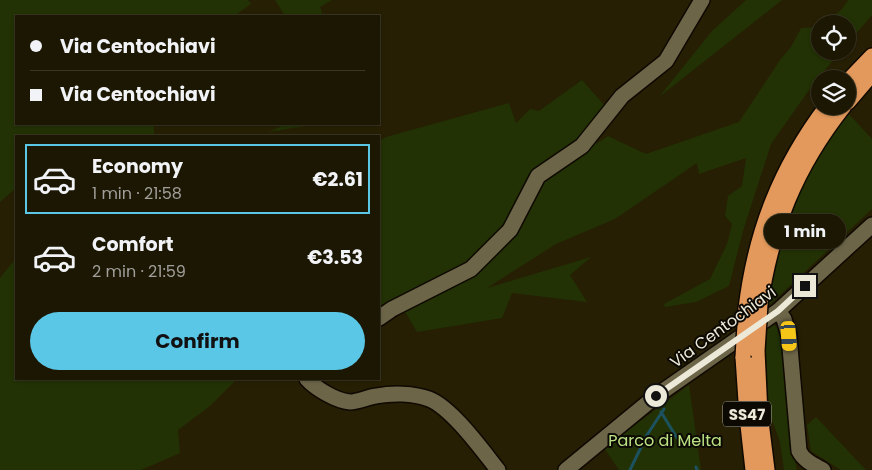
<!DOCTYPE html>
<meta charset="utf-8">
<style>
body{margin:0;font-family:Poppins,sans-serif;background:#292412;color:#f1f3f6;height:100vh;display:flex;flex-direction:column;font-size:19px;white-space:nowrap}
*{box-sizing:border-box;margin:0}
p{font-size:16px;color:#a09f9a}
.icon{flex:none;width:28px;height:28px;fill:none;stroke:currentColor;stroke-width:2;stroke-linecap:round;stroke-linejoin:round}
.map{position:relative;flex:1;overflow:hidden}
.drawer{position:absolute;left:15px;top:135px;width:365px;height:245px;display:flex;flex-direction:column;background:#1c1703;border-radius:0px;box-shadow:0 1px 4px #0004,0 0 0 1px #3a3625}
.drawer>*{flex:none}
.hud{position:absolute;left:15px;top:15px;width:365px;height:110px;border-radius:0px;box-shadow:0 1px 4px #0004,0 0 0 1px #3a3625;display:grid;align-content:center;height:110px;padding:0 15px;background:#1c1703}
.tools{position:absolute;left:811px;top:15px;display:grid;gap:10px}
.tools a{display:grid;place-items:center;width:45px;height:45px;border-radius:50%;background:#1c1703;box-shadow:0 1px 4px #0004,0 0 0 1px #3a3625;font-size:25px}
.end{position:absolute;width:22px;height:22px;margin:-11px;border:6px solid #ede9d9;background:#111;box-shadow:0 0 0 2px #111}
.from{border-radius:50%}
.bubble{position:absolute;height:35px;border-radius:18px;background:#1c1703;box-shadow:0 1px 4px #0004,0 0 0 1px #3a3625;font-size:16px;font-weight:700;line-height:35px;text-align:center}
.car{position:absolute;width:15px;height:30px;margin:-15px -8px;border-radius:6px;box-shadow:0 0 4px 1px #0007;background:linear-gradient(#f5c518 24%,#345 0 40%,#f5c518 0 76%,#345 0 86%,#f5c518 0)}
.hud b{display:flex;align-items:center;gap:18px;height:48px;font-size:19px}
.hud b+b{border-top:1px solid #3a3625}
.hud i{width:12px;height:12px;background:#f1f3f6}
ul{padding:9px 0 0;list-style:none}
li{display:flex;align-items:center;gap:15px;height:70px;margin:0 10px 8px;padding:0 5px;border:2px solid transparent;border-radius:0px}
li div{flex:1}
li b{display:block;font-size:19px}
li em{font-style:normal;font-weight:700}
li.selected{border-color:#5bc7e7}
li>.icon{width:45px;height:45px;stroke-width:1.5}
.action{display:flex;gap:10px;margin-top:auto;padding:10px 15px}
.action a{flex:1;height:58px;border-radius:30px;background:#5bc7e7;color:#111;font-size:20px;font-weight:700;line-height:58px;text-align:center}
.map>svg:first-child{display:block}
.green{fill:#223204}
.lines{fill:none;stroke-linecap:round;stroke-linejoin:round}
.stream{stroke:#1c5260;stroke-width:3}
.minor-casing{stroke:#0f0900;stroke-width:18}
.highway-casing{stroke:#0f0900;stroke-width:18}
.minor{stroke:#6c6548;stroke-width:15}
.highway{stroke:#e3995b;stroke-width:15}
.highway-bridge-casing{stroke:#0f0900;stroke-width:18;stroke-linecap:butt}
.highway-bridge{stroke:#e3995b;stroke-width:15}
.route{stroke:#ede9d9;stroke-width:6}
.labels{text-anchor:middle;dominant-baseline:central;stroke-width:4;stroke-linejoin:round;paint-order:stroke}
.shield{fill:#0c0902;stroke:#aaa698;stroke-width:1}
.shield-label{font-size:15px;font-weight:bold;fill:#ede9d9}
.street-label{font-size:16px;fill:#ede9d9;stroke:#0c0902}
.park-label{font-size:16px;fill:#bbe383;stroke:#0c0902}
</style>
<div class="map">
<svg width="872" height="470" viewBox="0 0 872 470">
<rect width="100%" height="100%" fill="#261f04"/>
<!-- green -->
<path class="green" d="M0,0H248L251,4L234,16H16V124H154V136H16V188L0,202Z
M275,0H332L320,7L323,16H285Z
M746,0H782L659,97L712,31Z
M848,0H872V15L848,43V24H824L842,9Z
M820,27V51H841L814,83L771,144L743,231L729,286L696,302L665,307L664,304L710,279L727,244L732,224L725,216L728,196L742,186L746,158L699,174L697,163L615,219L556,244L487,288L591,257L570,275L587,302L512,293L502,318L417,332L398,300L379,313V141L386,137L509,103L516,123L530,109L539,111L582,80L605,106L596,144L608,136L646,154L739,122L780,60L791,47L801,28Z
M847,112L872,139V209L766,308C774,258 788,203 814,160C824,143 836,128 847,112Z
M286,124H317L269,132Z
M16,258V379H237L210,406L178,430L180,453L141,470H0V278Z
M774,325L783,332L786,337L790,437L797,470H784L780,442L766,403L763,331Z
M689,385L701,470H619L604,448Z
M816,417L866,470H841L811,451L807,425Z"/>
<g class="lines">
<!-- stream -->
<path class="stream" d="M661,412L677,438
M696,467L697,470
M630,470L647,435L664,409"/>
<defs>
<path id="minor" d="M778,311L784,319L789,336L799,451C804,461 814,465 823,470
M379,318L392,309L471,269L510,230L538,176L582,146L622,96L666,61L702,0
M307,379C315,388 336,401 350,402C358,402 368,397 376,396C392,393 413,393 429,399C452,408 482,450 498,470
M566,470L656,396L778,311L872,225"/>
<path id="highway" d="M848,81L872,56
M848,102L872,74
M760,304C772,227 795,168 844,106
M746,309C755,233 780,168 827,106
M757,351L760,414L767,470
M743,357L747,416L753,470"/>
</defs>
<!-- minor casing -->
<use href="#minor" class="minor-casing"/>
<!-- highway casing -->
<use href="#highway" class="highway-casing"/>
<!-- minor -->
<use href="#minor" class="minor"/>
<!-- highway -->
<use href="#highway" class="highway"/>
<defs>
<path id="highway-bridge" d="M757,351L760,304
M743,357L746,309"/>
</defs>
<!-- highway-bridge casing -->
<use href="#highway-bridge" class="highway-bridge-casing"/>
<!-- highway-bridge -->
<use href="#highway-bridge" class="highway-bridge"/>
</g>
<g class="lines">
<!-- route -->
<path class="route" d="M656,396L778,311L805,286"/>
</g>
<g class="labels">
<!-- shield labels -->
<rect class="shield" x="723" y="401.5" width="48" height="25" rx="4"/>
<g class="shield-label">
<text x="747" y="414">SS47</text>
</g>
<!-- street labels -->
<g class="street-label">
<text transform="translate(723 327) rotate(-36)">Via Centochiavi</text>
</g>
<!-- park labels -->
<g class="park-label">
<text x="665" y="440">Parco di Melta</text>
</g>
</g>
</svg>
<div class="tools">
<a><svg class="icon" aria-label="locate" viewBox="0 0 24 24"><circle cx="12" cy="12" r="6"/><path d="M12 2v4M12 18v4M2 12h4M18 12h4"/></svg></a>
<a><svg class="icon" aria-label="layers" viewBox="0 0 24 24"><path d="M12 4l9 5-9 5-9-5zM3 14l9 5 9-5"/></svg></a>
</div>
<i class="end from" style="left:656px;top:396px"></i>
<i class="end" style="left:805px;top:286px"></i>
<div class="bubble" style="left:764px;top:214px;width:82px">1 min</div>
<i class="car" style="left:789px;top:336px;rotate:176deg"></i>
<div class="hud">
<b><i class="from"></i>Via Centochiavi</b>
<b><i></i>Via Centochiavi</b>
</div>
<section class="drawer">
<ul>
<li class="selected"><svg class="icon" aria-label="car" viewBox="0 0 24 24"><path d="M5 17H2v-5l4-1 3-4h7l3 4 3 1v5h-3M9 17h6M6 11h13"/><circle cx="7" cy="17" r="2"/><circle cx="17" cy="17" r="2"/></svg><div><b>Economy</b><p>1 min · 21:58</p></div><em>€2.61</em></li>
<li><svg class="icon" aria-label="car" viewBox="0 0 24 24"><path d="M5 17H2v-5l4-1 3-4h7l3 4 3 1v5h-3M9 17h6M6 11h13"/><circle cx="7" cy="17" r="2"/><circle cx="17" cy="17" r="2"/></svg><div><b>Comfort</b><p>2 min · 21:59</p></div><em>€3.53</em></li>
</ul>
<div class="action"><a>Confirm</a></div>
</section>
</div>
